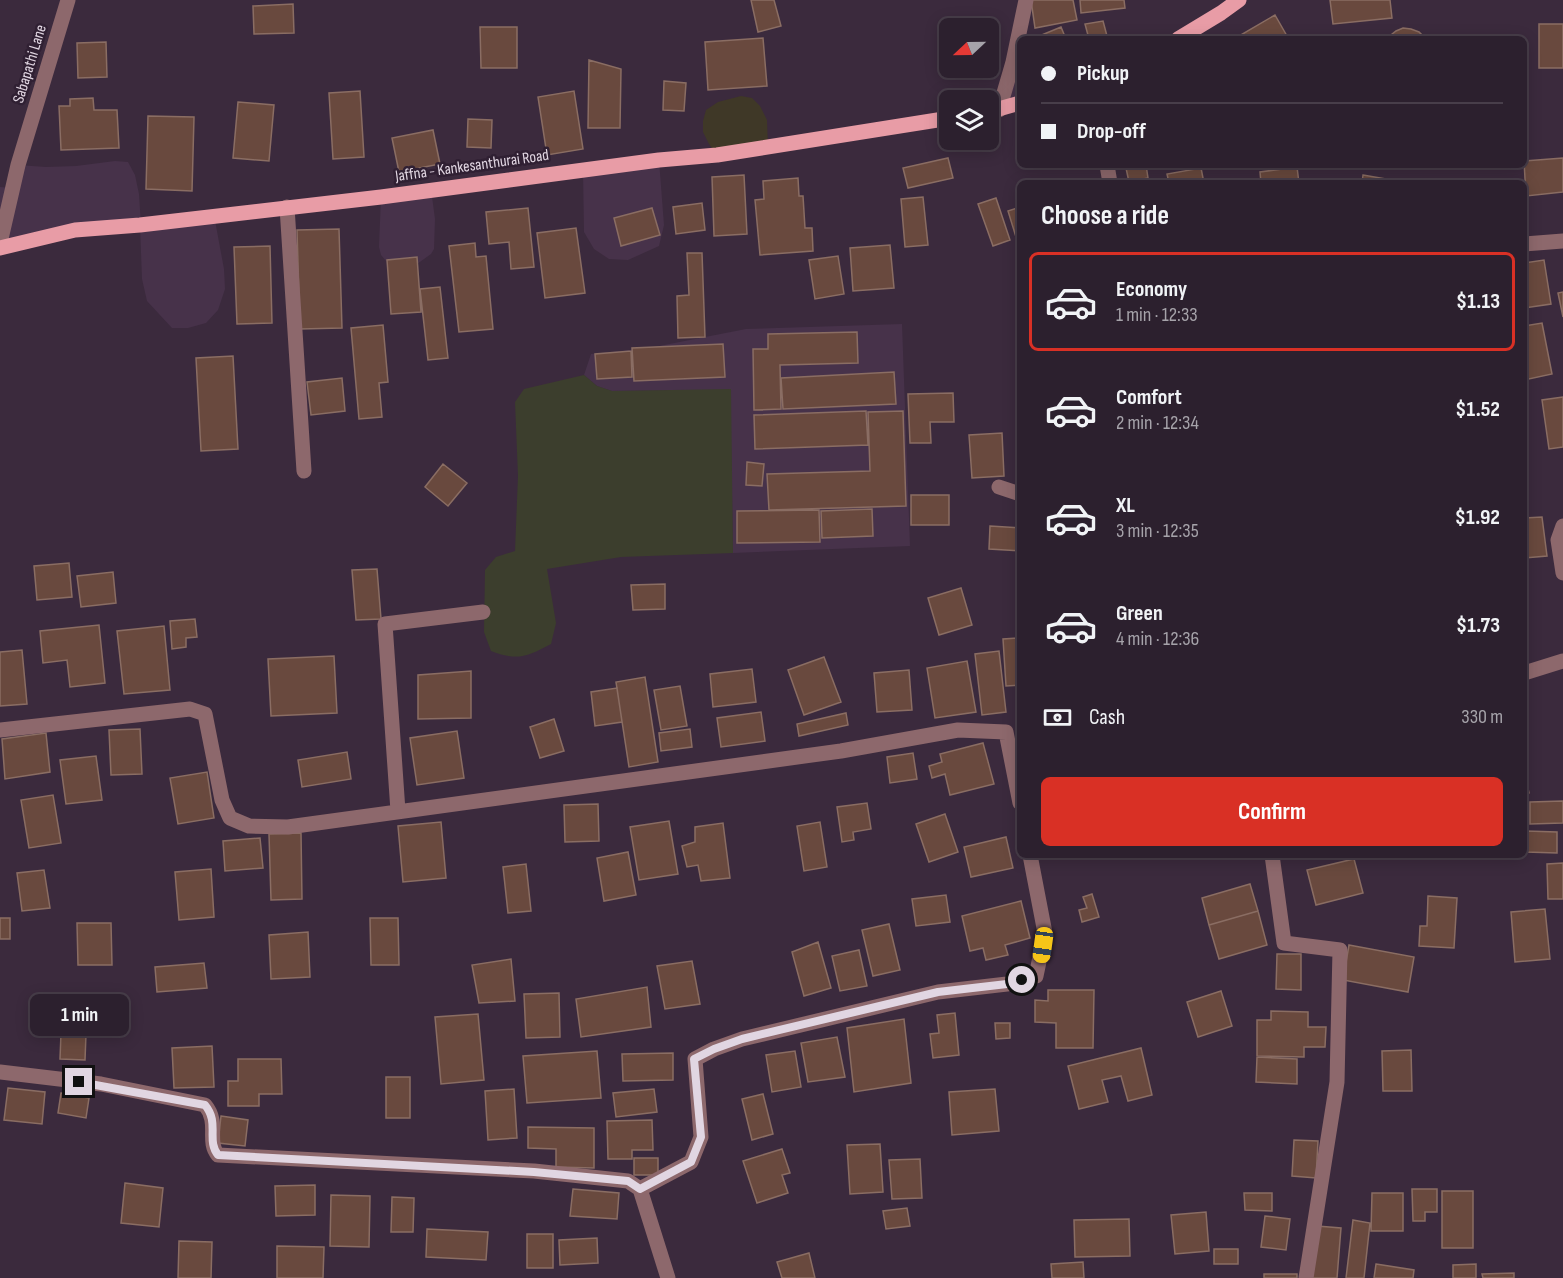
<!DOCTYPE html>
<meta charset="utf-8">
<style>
body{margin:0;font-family:"Sofia Sans Condensed",sans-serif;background:#342836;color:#f1f3f6;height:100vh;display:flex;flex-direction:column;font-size:22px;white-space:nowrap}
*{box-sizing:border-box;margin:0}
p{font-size:20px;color:#a6a3aa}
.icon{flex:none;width:33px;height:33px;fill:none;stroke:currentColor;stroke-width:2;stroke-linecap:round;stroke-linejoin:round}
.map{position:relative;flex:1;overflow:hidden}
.drawer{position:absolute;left:1017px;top:180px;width:510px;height:678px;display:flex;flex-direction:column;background:#2c202e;border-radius:9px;box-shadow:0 3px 15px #0003,0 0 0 2px #483e4a}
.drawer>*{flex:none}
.hud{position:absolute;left:1017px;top:36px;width:510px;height:132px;border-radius:9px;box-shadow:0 3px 15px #0003,0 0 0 2px #483e4a;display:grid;align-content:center;height:132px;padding:0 24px;background:#2c202e}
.needle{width:39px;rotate:248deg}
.fabs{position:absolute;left:939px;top:18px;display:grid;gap:12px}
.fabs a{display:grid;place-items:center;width:60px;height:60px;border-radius:9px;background:#2c202e;box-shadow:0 3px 15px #0003,0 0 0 2px #483e4a;font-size:30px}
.end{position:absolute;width:27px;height:27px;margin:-14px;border:8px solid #e1d6e2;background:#111;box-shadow:0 0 0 3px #111}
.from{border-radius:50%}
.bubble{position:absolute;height:42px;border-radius:9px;background:#2c202e;box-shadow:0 3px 15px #0003,0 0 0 2px #483e4a;font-size:20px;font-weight:700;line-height:42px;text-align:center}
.car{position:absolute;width:18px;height:36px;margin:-18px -9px;border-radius:8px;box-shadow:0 0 4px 2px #0007;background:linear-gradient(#f5c518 24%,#345 0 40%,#f5c518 0 76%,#345 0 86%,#f5c518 0)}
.hud b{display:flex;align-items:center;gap:21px;height:57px;font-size:22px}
.hud b+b{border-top:2px solid #483e4a}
.hud i{width:15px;height:15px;background:#f1f3f6}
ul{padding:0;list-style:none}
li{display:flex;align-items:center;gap:18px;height:99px;margin:0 12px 9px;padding:0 12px;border:3px solid transparent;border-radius:9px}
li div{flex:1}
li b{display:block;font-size:22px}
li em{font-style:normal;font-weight:700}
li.active{border-color:#d93025}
li>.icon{width:54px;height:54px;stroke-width:1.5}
h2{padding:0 24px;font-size:27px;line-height:72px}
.pay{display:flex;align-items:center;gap:15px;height:66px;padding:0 24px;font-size:22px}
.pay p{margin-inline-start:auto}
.action{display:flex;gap:12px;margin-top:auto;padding:12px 24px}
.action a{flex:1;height:69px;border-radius:9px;background:#d93025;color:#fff;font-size:24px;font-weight:700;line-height:69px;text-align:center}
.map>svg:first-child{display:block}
.built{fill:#47324a}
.industrial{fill:#3f3827}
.green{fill:#3c3e2d}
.building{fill:#69493e;stroke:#8a6d63;stroke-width:1.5}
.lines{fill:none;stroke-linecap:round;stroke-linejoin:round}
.minor{stroke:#8d686c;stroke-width:15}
.major{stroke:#e89ca6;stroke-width:15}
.route{stroke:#e1d6e2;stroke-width:8}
.labels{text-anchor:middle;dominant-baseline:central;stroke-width:5;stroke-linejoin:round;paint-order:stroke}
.street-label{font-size:16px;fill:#e1d6e2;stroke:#302033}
</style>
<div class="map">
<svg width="1563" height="1278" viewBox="0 0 1563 1278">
<rect width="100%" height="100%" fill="#3b2a3d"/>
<!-- built -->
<path class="built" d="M1020,59V103L999,110Z
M659,160L664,225L659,246L628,260L609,259L594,249L584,232L583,170Z
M115,161L128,162L135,175L139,194L141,225L214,215L224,269L225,289L218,310L206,323L188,328H172L147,301L142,279L140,225L0,248V187L13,188L18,165L46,167L76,166Z
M431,189L435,219L434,249L431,254L417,264L396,265L386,261L381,255L379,247L381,197Z
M902,324L910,546L733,553L730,390L612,391L597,386L584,375L591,354L649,348L746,329Z"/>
<!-- industrial -->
<path class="industrial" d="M741,96L752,98L760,106L767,120L768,147L717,155L709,144L703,132V121L706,110L718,102Z"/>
<!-- green -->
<path class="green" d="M584,375L597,386L612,391L731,389L733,553L621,557L547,569L556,623L551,644C527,657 517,661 491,651L484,632L485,570L496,557L515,551L518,476L515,402L524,389Z"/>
<!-- building -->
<path class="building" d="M751,0H774L781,26L758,32Z
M1031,0H1073L1077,20L1035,28Z
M1080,0H1124L1125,8L1081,13Z
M1330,0H1390L1392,18L1333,24Z
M293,4L294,33L254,34L253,6Z
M1275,15L1287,36L1283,39H1241L1239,36Z
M1103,21L1107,36L1089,39L1085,24Z
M1539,24H1563V68H1539Z
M480,27H517V68H481Z
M1061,27L1066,39H1032Z
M1403,28L1411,29L1419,32L1426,39H1386L1396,31Z
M763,38L767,86L708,90L705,42Z
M106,42L107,77L78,78L77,43Z
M589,60L621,69L620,128H588Z
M664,81L686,83L684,111L663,110Z
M360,91L364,157L333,159L329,93Z
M574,91L583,149L547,155L538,97Z
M93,98L94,110H117L119,148L61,150L59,106H70V99Z
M238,102L274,105L269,161L233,158Z
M148,116L194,117L192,191L146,189Z
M468,119L492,120L491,148L467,147Z
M433,130L440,164L399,172L392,138Z
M948,158L953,178L908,188L903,168Z
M1563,158V192L1526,196L1524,161Z
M1146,165L1148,178L1129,182L1126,168Z
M1297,167L1299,183H1261L1260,172Z
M1201,168L1204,183H1169L1167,174Z
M744,175L747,234L714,236L712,177Z
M1363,175L1409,183H1362Z
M798,178L799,196H803L805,228H812L813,251L760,255L755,200L764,199L763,181Z
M923,197L928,245L905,247L901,199Z
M996,198L1010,240L993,246L978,204Z
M702,203L705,230L676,234L673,207Z
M1020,207V250L1008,211Z
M528,208L534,267L511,269L509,242L489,244L486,212Z
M652,208L660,235L621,246L614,218Z
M576,228L585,293L545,298L537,233Z
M339,229L342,328L300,329L297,230Z
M475,243L476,257L486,256L493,329L459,332L449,246Z
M890,245L894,288L853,291L850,248Z
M270,246L272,323L237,324L234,247Z
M687,253H702L705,337L678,338L677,296L689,295Z
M838,256L844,294L815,299L809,260Z
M417,257L421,312L391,314L387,260Z
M1544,260L1551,304L1524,308V263Z
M440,287L448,358L428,360L420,289Z
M1563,292V317L1558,293Z
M1542,323L1552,374L1524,380V326Z
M383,325L388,382L379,383L382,417L359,419L351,328Z
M857,332L858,363L780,365L781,409L754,410L753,349H768V334Z
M723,344L725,377L634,381L632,348Z
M631,351L632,377L597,379L595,354Z
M233,356L238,449L201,451L196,358Z
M894,372L896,404L783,409L781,378Z
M342,378L345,411L311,415L307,382Z
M953,393L954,422H930L931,443H910L908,394Z
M1563,397V447L1549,449L1542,400Z
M1524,410L1528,430H1524Z
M866,411L868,445L755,449L754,415Z
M903,411L906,506L769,510L767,474L870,471L868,412Z
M1002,433L1004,476L972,478L969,435Z
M747,462L764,464L762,486L746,485Z
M443,464L467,483L448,506L425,487Z
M911,495H949V525H911Z
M872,509L873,536L822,538L821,511Z
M819,510L820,542L737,543V511Z
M1542,517L1547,556L1524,558V518Z
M990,526L1020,528V551L989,549Z
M1020,560V583L1016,561Z
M69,563L72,597L37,600L34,566Z
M1524,567L1528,604H1524Z
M377,569L381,619L356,620L352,570Z
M113,572L116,603L81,607L77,576Z
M665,584V609L633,610L631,585Z
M961,588L972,625L939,635L928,598Z
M195,619L197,637L186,638V647L172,649L170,621Z
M99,625L105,683L70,687L67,660L43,663L40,631Z
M164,626L170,690L124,694L117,631Z
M1020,638V685L1006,686L1003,639Z
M22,650L27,704L0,706V652Z
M999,651L1006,712L982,715L975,654Z
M334,656L337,713L271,716L268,659Z
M824,657L841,702L804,715L788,670Z
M967,661L976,712L935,718L927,668Z
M752,669L756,702L713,707L710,674Z
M909,670L912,710L877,712L874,673Z
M471,671V718L418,719V675Z
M645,677L658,762L629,767L616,682Z
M680,686L687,726L661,730L654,690Z
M617,688L622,722L595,726L591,692Z
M761,712L765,741L721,747L717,718Z
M846,713L848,725L799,736L797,724Z
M554,719L564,751L540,758L530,727Z
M140,729L142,774L111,775L109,730Z
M690,729L692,747L661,751L659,733Z
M457,731L464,778L417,785L410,738Z
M46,733L50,772L5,779L2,739Z
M983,743L994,784L950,795L945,774L932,778L929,766L942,762L940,754Z
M347,752L351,779L302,787L298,760Z
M913,753L917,779L890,783L887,757Z
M96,756L102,800L66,804L60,760Z
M1524,771L1529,793L1524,794Z
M207,772L214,818L178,824L170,778Z
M53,795L61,843L29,848L21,800Z
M1563,801V823L1530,824V802Z
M867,803L871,829L853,832L854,840L842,842L837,807Z
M598,804L599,841L565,842L564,805Z
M945,814L958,852L929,862L916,824Z
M669,821L678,874L639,880L630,827Z
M441,822L446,878L403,882L398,826Z
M820,822L827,867L804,871L797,826Z
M723,823L730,878L701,881L698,865L687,867L682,846L695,842V827Z
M1526,831L1557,832V853L1526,852Z
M301,833L302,899L271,900L269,834Z
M1006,837L1013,868L971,877L964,847Z
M260,838L263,868L225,871L223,841Z
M628,852L636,895L604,901L597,858Z
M1354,859L1363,893L1316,905L1307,870Z
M1563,863V899H1548L1547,864Z
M526,864L531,911L508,913L503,867Z
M211,869L214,917L179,920L175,872Z
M44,870L50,908L22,911L17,873Z
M1250,884L1258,911L1209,925L1202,898Z
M1092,894L1099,917L1082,922L1079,910L1087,908L1083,897Z
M946,895L950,922L916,926L912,899Z
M1428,896L1457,898L1454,948L1419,946L1420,926H1427Z
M1021,901L1030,938L1005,945L1008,955L986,960L983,948L970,951L962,916Z
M1545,909L1550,959L1515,962L1511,912Z
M1258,911L1267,945L1219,959L1209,925Z
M0,918H10V939H0Z
M370,918H398L399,965H371Z
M77,923H111L112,965H78Z
M889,924L900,970L873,976L862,930Z
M308,932L310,977L271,979L269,935Z
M818,942L831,988L804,996L792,952Z
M1349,945L1414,957L1408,992L1343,980Z
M859,950L867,986L840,991L832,956Z
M1277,954H1301V990L1276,989Z
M511,959L515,1001L479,1003L472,965Z
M692,961L700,1004L665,1009L657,966Z
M204,963L207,988L157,992L155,967Z
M647,987L651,1027L581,1037L576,999Z
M1048,990H1094L1093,1048H1056V1023L1035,1022V1000L1048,1001Z
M1221,991L1232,1026L1198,1037L1187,1002Z
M559,993L560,1037L526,1038L524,994Z
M62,1008L87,1009L85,1060L60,1059Z
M1271,1011L1308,1012V1027H1326L1325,1047H1304V1057L1257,1056V1020H1271Z
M955,1013L959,1055L933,1058L930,1034L939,1033L937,1015Z
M478,1014L484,1080L441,1084L435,1017Z
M904,1019L911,1083L854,1092L847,1028Z
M995,1023H1010V1038L996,1039Z
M837,1037L845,1077L808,1082L801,1043Z
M212,1046L214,1087L174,1088L172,1048Z
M1141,1048L1152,1095L1128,1101L1121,1076L1102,1080L1108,1102L1079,1109L1068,1066Z
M1411,1050L1412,1091H1383L1382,1051Z
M597,1051L601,1098L527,1103L523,1056Z
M795,1051L801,1087L772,1092L766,1055Z
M673,1053V1080L623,1081L622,1054Z
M1257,1057L1297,1059V1084L1256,1082Z
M238,1059H281L282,1094H259V1106H228V1081H238Z
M386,1077H410V1118H386Z
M8,1088L45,1092L42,1124L4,1120Z
M514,1089L517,1138L488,1140L485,1091Z
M654,1089L657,1112L616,1117L613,1093Z
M995,1089L999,1131L952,1135L949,1092Z
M61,1093L89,1098L86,1118L58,1113Z
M763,1094L773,1134L752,1140L742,1099Z
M221,1116L248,1120L245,1146L218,1143Z
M652,1120L653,1150H632V1159H608L607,1121Z
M528,1127L594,1128V1168L556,1167V1149L528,1148Z
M1294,1140L1318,1141L1316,1178L1292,1176Z
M880,1144L883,1192L850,1194L847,1145Z
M782,1149L790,1173L782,1175L788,1193L757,1203L743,1161Z
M634,1158H658V1175H634Z
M920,1159L922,1198L892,1199L889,1160Z
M125,1183L163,1188L159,1227L121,1223Z
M315,1185V1215L276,1216L275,1186Z
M573,1189L619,1193L617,1219L570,1216Z
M1412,1189H1437V1212H1425V1221H1413Z
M1442,1191H1473V1248H1442Z
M1244,1193H1272V1211L1245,1210Z
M1372,1193H1403V1231H1371Z
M331,1195L370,1196L369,1247L330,1246Z
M392,1197L414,1198L413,1232H391Z
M907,1208L910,1226L886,1229L883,1211Z
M1206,1212L1209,1251L1175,1254L1171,1215Z
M1265,1216L1290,1219L1286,1250L1261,1247Z
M1129,1219L1130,1256L1075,1257L1074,1220Z
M1353,1220L1370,1223L1364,1278H1346Z
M1317,1226L1341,1228L1337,1278H1312Z
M427,1229L488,1232L486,1260L426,1257Z
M527,1234H553V1268H527Z
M597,1238L598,1263L560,1265L559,1240Z
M179,1241L212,1242L211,1278H178Z
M277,1246L324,1247L323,1278H277Z
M1214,1249H1238V1264H1214Z
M809,1253L815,1278H782L777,1262Z
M1083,1262L1084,1278H1052L1051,1264Z
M1376,1264L1414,1270L1413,1278H1374Z
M1476,1264V1278H1453V1265Z
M1514,1273V1278H1483L1482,1274Z
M1264,1274H1297V1278H1264Z"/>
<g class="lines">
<!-- minor -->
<path class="minor" d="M999,110L1013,62L1026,0
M1107,165L1110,183
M287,207L304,471
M0,243L18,165L68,0
M1524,244L1563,241
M999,487L1020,494
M1563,526L1558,540L1563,573
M1524,673L1563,661
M0,730L190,709L205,714L222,800L230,818L249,826L288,827L841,751L958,730L1006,732L1020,803
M398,811L385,624L483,612
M1272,855L1284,943L1340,950L1337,1082L1306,1278
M0,1072L101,1084L205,1105C220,1123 206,1141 218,1155L534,1171L628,1181L640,1189L668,1278
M640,1189L691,1162L701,1137L695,1059L714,1049L742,1039L938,992L1007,984L1036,976L1045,933L1030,855"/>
<!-- major -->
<path class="major" d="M1178,39L1221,13L1239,0
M988,112L1020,103
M0,248L75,230L140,225L381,197L659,160L717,155L950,118"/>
</g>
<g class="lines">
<!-- route -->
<path class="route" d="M79,1082L205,1105C220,1123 206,1140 218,1155L534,1172L628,1181L640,1189L691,1162L701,1137L694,1059L714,1049L742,1039L938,992L1007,984L1022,980"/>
</g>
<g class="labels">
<!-- street labels -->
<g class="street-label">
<text transform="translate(30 64) rotate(-73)">Sabapathi Lane</text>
<text transform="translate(472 166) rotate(-8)">Jaffna - Kankesanthurai Road</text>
</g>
</g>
</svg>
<div class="fabs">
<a><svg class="needle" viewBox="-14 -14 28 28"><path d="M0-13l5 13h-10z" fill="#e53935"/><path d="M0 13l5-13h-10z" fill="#a6a3aa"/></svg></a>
<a><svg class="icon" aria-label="layers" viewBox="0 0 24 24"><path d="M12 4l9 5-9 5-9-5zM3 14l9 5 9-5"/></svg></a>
</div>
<i class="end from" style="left:1022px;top:980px"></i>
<i class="end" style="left:79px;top:1082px"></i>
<div class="bubble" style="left:30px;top:994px;width:99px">1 min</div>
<i class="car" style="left:1043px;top:945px;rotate:188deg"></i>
<div class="hud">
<b><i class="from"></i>Pickup</b>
<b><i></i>Drop-off</b>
</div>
<section class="drawer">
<h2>Choose a ride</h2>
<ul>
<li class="active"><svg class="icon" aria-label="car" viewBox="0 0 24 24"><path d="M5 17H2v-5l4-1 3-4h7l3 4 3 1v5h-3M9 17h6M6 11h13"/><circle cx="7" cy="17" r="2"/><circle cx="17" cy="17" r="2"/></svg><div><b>Economy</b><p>1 min · 12:33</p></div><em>$1.13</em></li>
<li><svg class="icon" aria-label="car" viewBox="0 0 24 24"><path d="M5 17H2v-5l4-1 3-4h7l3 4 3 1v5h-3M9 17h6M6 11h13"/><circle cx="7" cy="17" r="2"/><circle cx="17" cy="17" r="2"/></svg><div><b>Comfort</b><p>2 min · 12:34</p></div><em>$1.52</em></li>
<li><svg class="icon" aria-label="car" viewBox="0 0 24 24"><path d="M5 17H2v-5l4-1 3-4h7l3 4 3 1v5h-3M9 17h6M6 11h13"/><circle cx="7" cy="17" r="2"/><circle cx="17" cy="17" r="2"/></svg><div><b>XL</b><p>3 min · 12:35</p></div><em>$1.92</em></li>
<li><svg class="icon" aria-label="car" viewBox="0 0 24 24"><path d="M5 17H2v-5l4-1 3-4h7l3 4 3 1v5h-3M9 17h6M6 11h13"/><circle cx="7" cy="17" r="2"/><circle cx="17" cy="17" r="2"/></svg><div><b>Green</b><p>4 min · 12:36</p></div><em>$1.73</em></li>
</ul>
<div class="pay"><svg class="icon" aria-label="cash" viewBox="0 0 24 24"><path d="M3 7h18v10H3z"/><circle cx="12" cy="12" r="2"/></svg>Cash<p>330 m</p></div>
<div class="action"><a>Confirm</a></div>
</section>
</div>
